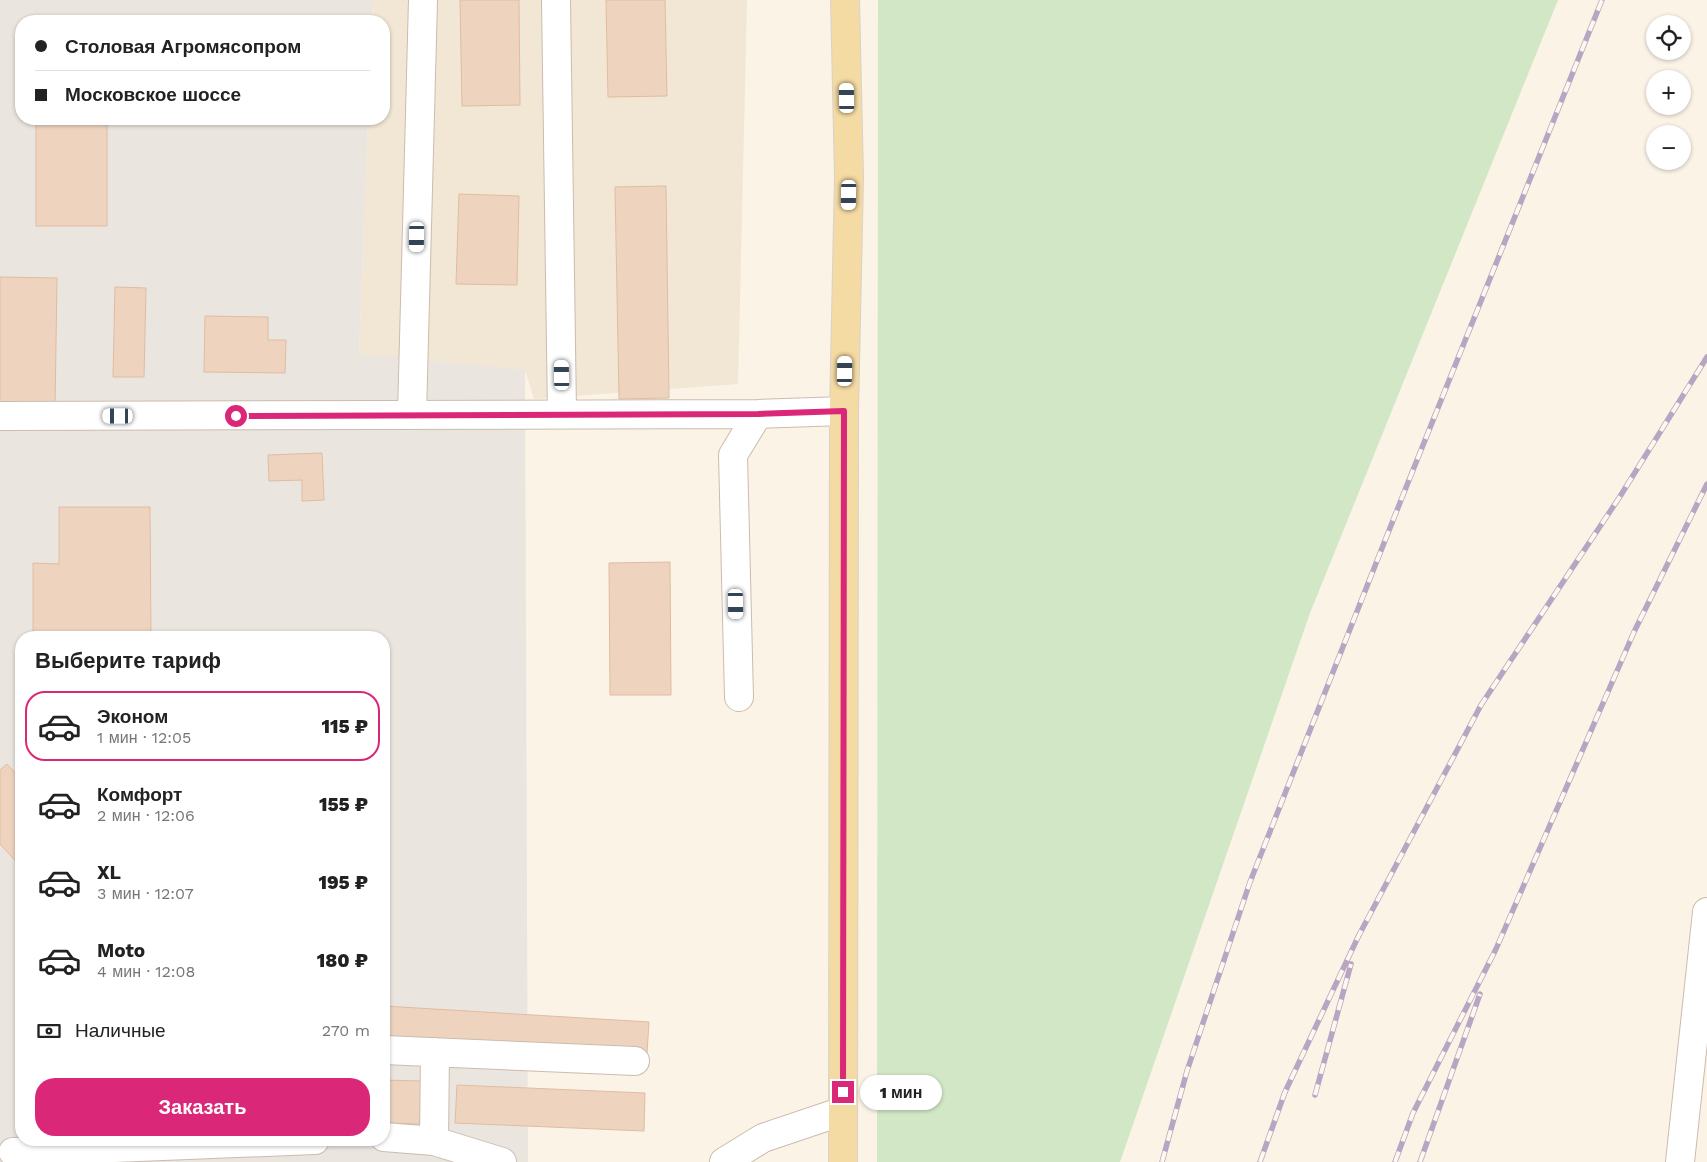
<!DOCTYPE html>
<html lang="ru">
<meta charset="utf-8">
<style>
body{margin:0;font-family:"Work Sans",sans-serif;background:#f2f2f2;color:#222;height:100vh;display:flex;flex-direction:column;font-size:19px;white-space:nowrap}
*{box-sizing:border-box;margin:0}
p{font-size:16px;color:#767676}
.icon{flex:none;width:28px;height:28px;fill:none;stroke:currentColor;stroke-width:2;stroke-linecap:round;stroke-linejoin:round}
.map{position:relative;flex:1;overflow:hidden}
.sheet{position:absolute;left:15px;top:631px;width:375px;height:515px;display:flex;flex-direction:column;background:#fff;border-radius:20px;box-shadow:0 1px 4px #0004}
.sheet>*{flex:none}
.top-card{position:absolute;left:15px;top:15px;width:375px;height:110px;border-radius:20px;box-shadow:0 1px 4px #0004;display:grid;align-content:center;height:110px;padding:0 20px;background:#fff}
.tools{position:absolute;left:1646px;top:15px;display:grid;gap:10px}
.tools a{display:grid;place-items:center;width:45px;height:45px;border-radius:50%;background:#fff;box-shadow:0 1px 4px #0004;font-size:25px}
.end{position:absolute;width:22px;height:22px;margin:-11px;border:6px solid #db2777;background:#fff;box-shadow:0 0 0 2px #fff}
.from{border-radius:50%}
.bubble{position:absolute;height:35px;border-radius:18px;background:#fff;box-shadow:0 1px 4px #0004;font-size:16px;font-weight:800;line-height:35px;text-align:center}
.car{position:absolute;width:15px;height:30px;margin:-15px -8px;border-radius:6px;box-shadow:0 0 4px 1px #0007;background:linear-gradient(#fff 24%,#345 0 40%,#fff 0 76%,#345 0 86%,#fff 0)}
.top-card b{display:flex;align-items:center;gap:18px;height:48px;font-size:19px}
.top-card b+b{border-top:1px solid #e0e0e0}
.top-card i{width:12px;height:12px;background:#222}
ul{padding:0;list-style:none}
li{display:flex;align-items:center;gap:15px;height:70px;margin:0 10px 8px;padding:0 10px;border:2px solid transparent;border-radius:20px}
li div{flex:1}
li b{display:block;font-size:19px}
li em{font-style:normal;font-weight:800}
li.on{border-color:#db2777}
li>.icon{width:45px;height:45px;stroke-width:1.5}
h2{padding:0 20px;font-size:22px;line-height:60px}
.pay{display:flex;align-items:center;gap:12px;height:55px;padding:0 20px;font-size:19px}
.pay p{margin-inline-start:auto}
.action{display:flex;gap:10px;margin-top:auto;padding:10px 20px}
.action a{flex:1;height:58px;border-radius:20px;background:#db2777;color:#fff;font-size:20px;font-weight:800;line-height:58px;text-align:center}
.map>svg:first-child{display:block}
.residential{fill:#f2e6d5}
.industrial{fill:#ebe5df;fill-rule:evenodd}
.green{fill:#d1e7c5}
.building{fill:#eed4bf;stroke:#dfbca1}
.lines{fill:none;stroke-linecap:round;stroke-linejoin:round}
.minor-casing{stroke:#cbbcad;stroke-width:30}
.major-casing{stroke:#d8d1cd;stroke-width:30}
.minor{stroke:#fff;stroke-width:28}
.major{stroke:#f4daa3;stroke-width:28}
.rail-casing{stroke:#b7a5c3;stroke-width:5.5}
.rail{stroke:#fef7ec;stroke-width:4;stroke-dasharray:11;stroke-linecap:butt}
.route{stroke:#db2777;stroke-width:6}
</style>
<div class="map">
<svg width="1707" height="1162" viewBox="0 0 1707 1162">
<rect width="100%" height="100%" fill="#fbf3e6"/>
<!-- residential -->
<path class="residential" d="M373,0H747L738,384L534,399L525,370L359,355L368,119H384V21H372Z"/>
<!-- industrial -->
<path class="industrial" d="M0,0H373L372,21H21V119H368L359,354L525,370L528,1162H0ZM21,638H384V1140H21Z"/>
<!-- green -->
<path class="green" d="M878,0H1558L1310,613L1120,1162H877Z"/>
<!-- building -->
<path class="building" d="M460,0H519L520,105L462,106Z
M606,0H665L667,96L608,97Z
M36,119H107V226H36Z
M666,186L669,398L619,399L615,187Z
M459,194L519,196L517,285L456,284Z
M0,277L57,278L55,408L0,407Z
M115,287L146,288L144,377H113Z
M205,316L268,317V340H286L285,373L204,372Z
M322,453L324,500L302,501V480L269,481L268,455Z
M59,507H150L151,638H33V563L59,564Z
M670,562L671,695H610L609,563Z
M7,764L21,780V867L0,844V770Z
M384,1006L649,1022L647,1053L384,1037Z
M384,1080L421,1081L420,1124L384,1123Z
M457,1085L645,1093L644,1131L455,1123Z"/>
<g class="lines">
<defs>
<path id="minor" d="M556,0L562,414
M412,415L423,0
M0,416L758,414L844,411
M739,697L733,455L758,414
M384,1050L635,1061
M384,1137L434,1141L502,1162
M434,1141L435,1052
M13,1152L315,1140
M724,1162L763,1138L843,1111
M1680,1162L1707,912"/>
<path id="major" d="M843,1162L844,411L849,177L845,0"/>
</defs>
<!-- minor casing -->
<use href="#minor" class="minor-casing"/>
<!-- major casing -->
<use href="#major" class="major-casing"/>
<!-- minor -->
<use href="#minor" class="minor"/>
<!-- major -->
<use href="#major" class="major"/>
<defs>
<path id="rail" d="M1315,1095L1351,964
M1162,1162L1187,1071L1250,882L1405,490L1602,0
M1260,1162L1285,1092L1359,935L1481,705L1619,498L1707,357
M1395,1162L1413,1113L1496,949L1634,632L1707,484
M1420,1162L1480,994"/>
</defs>
<!-- rail casing -->
<use href="#rail" class="rail-casing"/>
<!-- rail -->
<use href="#rail" class="rail"/>
</g>
<g class="lines">
<!-- route -->
<path class="route" d="M236,416L758,414L844,411L843,1092"/>
</g>
</svg>
<div class="tools">
<a><svg class="icon" aria-label="locate" viewBox="0 0 24 24"><circle cx="12" cy="12" r="6"/><path d="M12 2v4M12 18v4M2 12h4M18 12h4"/></svg></a>
<a>+</a>
<a>−</a>
</div>
<i class="end from" style="left:236px;top:416px"></i>
<i class="end" style="left:843px;top:1092px"></i>
<div class="bubble" style="left:860px;top:1075px;width:82px">1 мин</div>
<i class="car" style="left:847px;top:98px;rotate:359deg"></i>
<i class="car" style="left:849px;top:195px;rotate:181deg"></i>
<i class="car" style="left:417px;top:237px;rotate:181deg"></i>
<i class="car" style="left:845px;top:371px;rotate:1deg"></i>
<i class="car" style="left:562px;top:375px;rotate:359deg"></i>
<i class="car" style="left:118px;top:416px;rotate:270deg"></i>
<i class="car" style="left:736px;top:604px;rotate:179deg"></i>
<div class="top-card">
<b><i class="from"></i>Столовая Агромясопром</b>
<b><i></i>Московское шоссе</b>
</div>
<section class="sheet">
<h2>Выберите тариф</h2>
<ul>
<li class="on"><svg class="icon" aria-label="car" viewBox="0 0 24 24"><path d="M5 17H2v-5l4-1 3-4h7l3 4 3 1v5h-3M9 17h6M6 11h13"/><circle cx="7" cy="17" r="2"/><circle cx="17" cy="17" r="2"/></svg><div><b>Эконом</b><p>1 мин · 12:05</p></div><em>115 ₽</em></li>
<li><svg class="icon" aria-label="car" viewBox="0 0 24 24"><path d="M5 17H2v-5l4-1 3-4h7l3 4 3 1v5h-3M9 17h6M6 11h13"/><circle cx="7" cy="17" r="2"/><circle cx="17" cy="17" r="2"/></svg><div><b>Комфорт</b><p>2 мин · 12:06</p></div><em>155 ₽</em></li>
<li><svg class="icon" aria-label="car" viewBox="0 0 24 24"><path d="M5 17H2v-5l4-1 3-4h7l3 4 3 1v5h-3M9 17h6M6 11h13"/><circle cx="7" cy="17" r="2"/><circle cx="17" cy="17" r="2"/></svg><div><b>XL</b><p>3 мин · 12:07</p></div><em>195 ₽</em></li>
<li><svg class="icon" aria-label="car" viewBox="0 0 24 24"><path d="M5 17H2v-5l4-1 3-4h7l3 4 3 1v5h-3M9 17h6M6 11h13"/><circle cx="7" cy="17" r="2"/><circle cx="17" cy="17" r="2"/></svg><div><b>Moto</b><p>4 мин · 12:08</p></div><em>180 ₽</em></li>
</ul>
<div class="pay"><svg class="icon" aria-label="cash" viewBox="0 0 24 24"><path d="M3 7h18v10H3z"/><circle cx="12" cy="12" r="2"/></svg>Наличные<p>270 m</p></div>
<div class="action"><a>Заказать</a></div>
</section>
</div>
